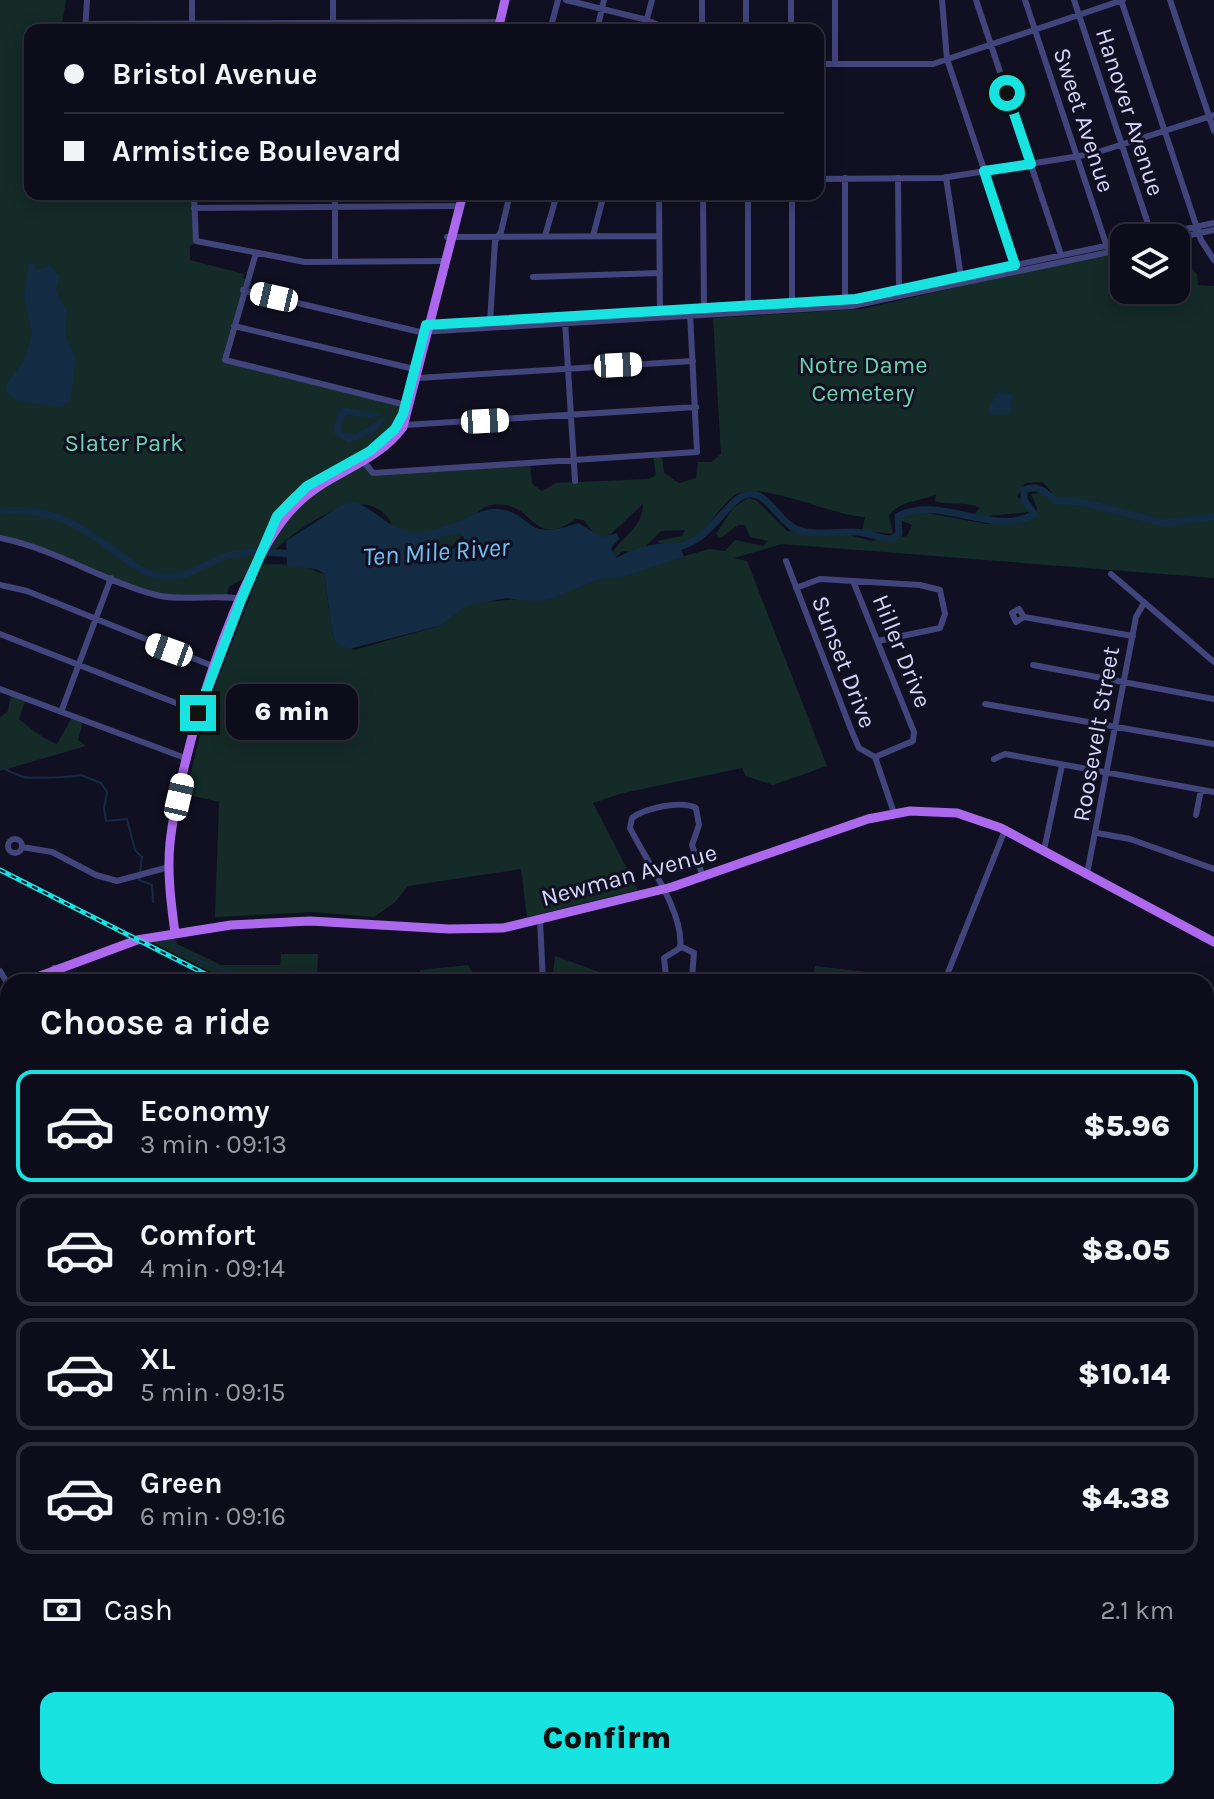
<!DOCTYPE html>
<meta charset="utf-8">
<style>
body{margin:0;font-family:Karla,sans-serif;background:#1b1a27;color:#f1f3f6;height:100vh;display:flex;flex-direction:column;font-size:30px;white-space:nowrap}
*{box-sizing:border-box;margin:0}
p{font-size:26px;color:#9a9ba2}
.icon{flex:none;width:44px;height:44px;fill:none;stroke:currentColor;stroke-width:2;stroke-linecap:round;stroke-linejoin:round}
.map{position:relative;flex:1;overflow:hidden}
.sheet{position:absolute;left:0px;top:974px;width:1214px;height:826px;display:flex;flex-direction:column;background:#0d0c1a;border-radius:24px 24px 0 0;box-shadow:0 4px 20px #0003,0 0 0 2px #2d2c39}
.sheet>*{flex:none}
.top-card{position:absolute;left:24px;top:24px;width:800px;height:176px;border-radius:16px;box-shadow:0 4px 20px #0003,0 0 0 2px #2d2c39;display:grid;align-content:center;height:176px;padding:0 40px;background:#0d0c1a}
.controls{position:absolute;left:1110px;top:224px;display:grid;gap:16px}
.controls a{display:grid;place-items:center;width:80px;height:80px;border-radius:16px;background:#0d0c1a;box-shadow:0 4px 20px #0003,0 0 0 2px #2d2c39;font-size:40px}
.end{position:absolute;width:36px;height:36px;margin:-18px;border:10px solid #19e3e0;background:#111;box-shadow:0 0 0 4px #111}
.from{border-radius:50%}
.bubble{position:absolute;height:56px;border-radius:16px;background:#0d0c1a;box-shadow:0 4px 20px #0003,0 0 0 2px #2d2c39;font-size:26px;font-weight:800;line-height:56px;text-align:center}
.car{position:absolute;width:24px;height:48px;margin:-24px -12px;border-radius:10px;box-shadow:0 0 6px 2px #0007;background:linear-gradient(#fff 24%,#345 0 40%,#fff 0 76%,#345 0 86%,#fff 0)}
.top-card b{display:flex;align-items:center;gap:28px;height:76px;font-size:30px}
.top-card b+b{border-top:2px solid #2d2c39}
.top-card i{width:20px;height:20px;background:#f1f3f6}
ul{padding:0;list-style:none}
li{display:flex;align-items:center;gap:24px;height:112px;margin:0 16px 12px;padding:0 24px;border:4px solid #2d2c39;border-radius:16px}
li div{flex:1}
li b{display:block;font-size:30px}
li em{font-style:normal;font-weight:800}
li.active{border-color:#19e3e0}
li>.icon{width:72px;height:72px;stroke-width:1.5}
h2{padding:0 40px;font-size:36px;line-height:96px}
.pay{display:flex;align-items:center;gap:20px;height:88px;padding:0 40px;font-size:30px}
.pay p{margin-inline-start:auto}
.cta{display:flex;gap:16px;margin-top:auto;padding:16px 40px}
.cta a{flex:1;height:92px;border-radius:16px;background:#19e3e0;color:#111;font-size:32px;font-weight:800;line-height:92px;text-align:center}
.map>svg:first-child{display:block}
.green{fill:#142b28}
.water{fill:#132b43;fill-rule:evenodd}
.lines{fill:none;stroke-linecap:round;stroke-linejoin:round}
.stream{stroke:#132b43;stroke-width:2}
.river{stroke:#132b43;stroke-width:7}
.minor{stroke:#41457c;stroke-width:6}
.major{stroke:#ad69ee;stroke-width:9}
.rail-casing{stroke:#19e3e0;stroke-width:5}
.rail{stroke:#111022;stroke-width:2;stroke-dasharray:6;stroke-linecap:butt}
.route{stroke:#19e3e0;stroke-width:10}
.labels{text-anchor:middle;dominant-baseline:central;stroke-width:6;stroke-linejoin:round;paint-order:stroke}
.street-label{font-size:24px;fill:#d6d6fa;stroke:#111022}
.park-label{font-size:24px;fill:#6ad2ac;stroke:#111022}
.water-label{font-size:26px;font-style:italic;fill:#6fc2ef;stroke:#111022}
</style>
<div class="map">
<svg width="1214" height="1799" viewBox="0 0 1214 1799">
<rect width="100%" height="100%" fill="#111022"/>
<!-- green -->
<path class="green" d="M0,0H66L61,30H30V194H193L196,242L190,246V260L244,274L243,278L247,280L224,358L403,405C398,427 380,441 362,453L370,472L530,463L532,484L542,491L556,483L649,479L656,475L653,456L662,455L664,473L679,483L696,478L698,462H711L721,454L713,318L862,309L1124,249V290H1176V267L1189,265L1197,274L1198,285L1214,286V578L782,544L734,558L747,561L827,766L773,785L746,776L742,768L623,793L593,803L638,890L527,917L521,869L408,886L394,903L374,917L313,912L215,917L219,802L186,794L205,713L263,564L298,565L324,574L333,637L354,650L439,626L442,606L519,599L568,582L608,578L709,549L725,551L735,540L763,546L768,541L750,537L745,525H738L721,538L716,534L733,508L748,498L756,500L787,531L838,532L871,541L907,536L912,525L898,519L910,510L987,524L1034,516L1037,508L1031,494L1041,493L1050,500L1053,494L1043,482L1025,483L1017,497L1029,504V512L979,517L975,513L980,508C969,501 949,506 935,501L936,494C920,502 899,500 889,516L893,534L862,531L865,517C831,516 760,479 735,495C719,506 709,528 694,542L662,544L657,541L682,536L685,530L661,531L639,553L623,551L608,563C615,538 642,533 643,504L601,543L584,520L576,519C535,547 536,511 506,505C460,497 475,558 429,548C417,545 405,537 395,532C375,472 301,525 273,552L258,549L255,556L258,559L248,580L244,578L229,587L227,595L167,598L0,538Z
M11,693L25,701L19,719C31,729 42,738 57,744L72,717L83,722L78,740L86,746L0,771V717L8,711Z
M174,937L177,944L221,965H280L281,954H318L317,982H230L152,942Z
M555,956L627,982H552Z
M468,965L478,982H419L420,970Z
M815,966L911,977L909,982H812Z
M0,1494L8,1497V1792H22L20,1799H0Z
M66,1792H461L459,1799H62Z"/>
<!-- water -->
<path class="water" d="M29,262L35,264L37,270L50,265L60,276L56,291L67,311L65,335L76,358L71,399L62,407L17,401L6,392L7,383L24,360L32,334L24,296Z
M1007,392L1013,395L1010,414L990,415L989,408L997,393Z
M343,407L384,414L369,418L347,415L340,427L344,434H356L385,416L386,419L375,432L349,443L333,433L337,414Z
M355,502C374,509 390,529 409,531C443,536 479,506 498,509C536,513 521,543 578,523L602,537L617,533L619,539L611,548L616,558C633,548 659,541 679,543L684,557L627,576L597,580L551,599L536,602L507,598L467,606L439,626L349,649L337,644L333,637L324,574L318,570L287,565L286,541L345,503ZM461,533L464,539L453,549L428,546L444,536Z"/>
<g class="lines">
<!-- stream -->
<path class="stream" d="M0,767C8,770 16,775 24,777C32,779 75,777 81,775L101,783L107,792L104,808L106,821L127,819L135,850L142,857L139,880L152,885L153,902
M171,940L175,947L203,962L235,974L309,972L345,982
M200,982L197,975L202,962
M0,1737L8,1733
M1105,1792L1111,1799"/>
<!-- river -->
<path class="river" d="M0,511C46,506 77,523 113,550C125,559 140,571 155,575C187,583 202,563 230,555C251,550 276,553 298,554
M672,548C714,543 727,494 751,494C767,494 780,521 794,528C809,537 838,531 856,532C868,532 880,539 892,539L899,534L898,516C940,494 996,538 1034,514L1024,500V490C1038,484 1045,492 1056,501L1083,502L1163,523L1214,517"/>
<!-- minor -->
<path class="minor" d="M192,0V30
M333,0V30
M566,0L647,20L656,24L658,30
M702,0V30
M746,0V30
M791,0V30
M835,0V64
M942,0L947,59L1017,268
M976,0L1061,255
M1025,0L1107,247
M1074,0L1152,236
M1121,0L1201,240L1214,260
M1170,0L1214,131
M86,24L500,22
M85,30L87,0
M550,30L558,0
M597,30L604,0
M644,30L652,0
M818,64H933L1123,0
M946,177L961,277
M845,178V300
M898,178L899,290
M818,179L942,178L1092,154L1214,115
M194,194L196,241L305,262L441,261
M335,194V262
M659,194L660,311
M703,194L704,308
M748,194V305
M792,194V306
M194,208L454,206
M545,236L557,194
M593,236L604,194
M447,237L659,236
M1142,238L1214,223
M1176,238L1214,230
M256,253L225,360L406,405
M533,277L660,273
M243,290L420,332L852,306L1124,249
M565,321L575,481
M490,323L495,241L501,232L510,194
M426,325L856,299L1124,242
M234,326L414,369
M418,378L693,361
M405,425L696,407
M364,462L373,473L697,452L690,313
M0,538C56,549 102,581 156,595C180,602 228,593 241,600
M786,561L852,732L859,748L875,757L894,813
M1111,574L1214,662
M853,581L914,732L913,741L875,757
M0,585L27,591L215,667
M796,588L820,579L920,585L940,590L945,614L940,628L878,641
M1024,617L1016,622L1012,613L1019,609L1024,617L1133,636
M0,634L199,712
M1033,665L1214,699
M0,689L188,759
M985,704L1214,744
M61,712L111,578
M994,759L1005,754L1214,792
M1196,815L1201,790
M1097,833L1130,839L1214,869
M8 846a7 7 0 1 1 14 0a7 7 0 1 1-14 0Z
M22,847L52,852L96,875L117,881L169,867
M1044,850L1062,765
M1087,874L1136,617L1144,603
M540,920L543,982
M680,946L694,953L692,977L666,976L664,958L680,948C685,913 645,859 630,828L632,818C645,808 681,800 696,808L699,825L692,845L703,877
M54,968L61,982
M0,971L8,984
M947,975L1005,830
M0,1059L8,1073
M1206,1072L1214,1075
M1206,1253L1214,1255
M0,1368L8,1371
M1206,1431L1214,1434
M738,1792L739,1799
M670,1799L685,1792"/>
<!-- major -->
<path class="major" d="M498,30L505,0
M273,525C298,476 354,472 389,435
M175,933C171,903 167,873 170,843C179,759 237,563 296,505C328,472 375,465 403,427L463,194
M24,982L137,940L231,925L310,921L449,929L503,928L672,887L868,819L910,811L957,813L1001,828L1214,942
M0,994L8,990
M1206,1329L1214,1288
M1173,1792L1175,1799"/>
<defs>
<path id="rail" d="M0,870L221,982
M1206,1479L1214,1483"/>
</defs>
<!-- rail casing -->
<use href="#rail" class="rail-casing"/>
<!-- rail -->
<use href="#rail" class="rail"/>
</g>
<g class="lines">
<!-- route -->
<path class="route" d="M198,713L241,600L277,516L307,486L370,451L395,429L403,414L426,325L856,299L1015,265L984,171L1031,164L1007,93"/>
</g>
<g class="labels">
<!-- street labels -->
<g class="street-label">
<text transform="translate(1130 112) rotate(72)">Hanover Avenue</text>
<text transform="translate(1084 120) rotate(72)">Sweet Avenue</text>
<text transform="translate(902 651) rotate(68)">Hiller Drive</text>
<text transform="translate(844 662) rotate(69)">Sunset Drive</text>
<text transform="translate(1096 734) rotate(-80)">Roosevelt Street</text>
<text transform="translate(629 875) rotate(-15)">Newman Avenue</text>
</g>
<!-- park labels -->
<g class="park-label">
<text x="863" y="365">Notre Dame<tspan x="863" dy="28">Cemetery</tspan></text>
<text x="124" y="443">Slater Park</text>
</g>
<!-- water labels -->
<g class="water-label">
<text transform="translate(436 552) rotate(-4)">Ten Mile River</text>
</g>
</g>
</svg>
<div class="controls">
<a><svg class="icon" aria-label="layers" viewBox="0 0 24 24"><path d="M12 4l9 5-9 5-9-5zM3 14l9 5 9-5"/></svg></a>
</div>
<i class="end from" style="left:1007px;top:93px"></i>
<i class="end" style="left:198px;top:713px"></i>
<div class="bubble" style="left:226px;top:684px;width:132px">6 min</div>
<i class="car" style="left:274px;top:297px;rotate:283deg"></i>
<i class="car" style="left:618px;top:365px;rotate:87deg"></i>
<i class="car" style="left:485px;top:421px;rotate:87deg"></i>
<i class="car" style="left:169px;top:650px;rotate:290deg"></i>
<i class="car" style="left:179px;top:797px;rotate:13deg"></i>
<div class="top-card">
<b><i class="from"></i>Bristol Avenue</b>
<b><i></i>Armistice Boulevard</b>
</div>
<section class="sheet">
<h2>Choose a ride</h2>
<ul>
<li class="active"><svg class="icon" aria-label="car" viewBox="0 0 24 24"><path d="M5 17H2v-5l4-1 3-4h7l3 4 3 1v5h-3M9 17h6M6 11h13"/><circle cx="7" cy="17" r="2"/><circle cx="17" cy="17" r="2"/></svg><div><b>Economy</b><p>3 min · 09:13</p></div><em>$5.96</em></li>
<li><svg class="icon" aria-label="car" viewBox="0 0 24 24"><path d="M5 17H2v-5l4-1 3-4h7l3 4 3 1v5h-3M9 17h6M6 11h13"/><circle cx="7" cy="17" r="2"/><circle cx="17" cy="17" r="2"/></svg><div><b>Comfort</b><p>4 min · 09:14</p></div><em>$8.05</em></li>
<li><svg class="icon" aria-label="car" viewBox="0 0 24 24"><path d="M5 17H2v-5l4-1 3-4h7l3 4 3 1v5h-3M9 17h6M6 11h13"/><circle cx="7" cy="17" r="2"/><circle cx="17" cy="17" r="2"/></svg><div><b>XL</b><p>5 min · 09:15</p></div><em>$10.14</em></li>
<li><svg class="icon" aria-label="car" viewBox="0 0 24 24"><path d="M5 17H2v-5l4-1 3-4h7l3 4 3 1v5h-3M9 17h6M6 11h13"/><circle cx="7" cy="17" r="2"/><circle cx="17" cy="17" r="2"/></svg><div><b>Green</b><p>6 min · 09:16</p></div><em>$4.38</em></li>
</ul>
<div class="pay"><svg class="icon" aria-label="cash" viewBox="0 0 24 24"><path d="M3 7h18v10H3z"/><circle cx="12" cy="12" r="2"/></svg>Cash<p>2.1 km</p></div>
<div class="cta"><a>Confirm</a></div>
</section>
</div>
